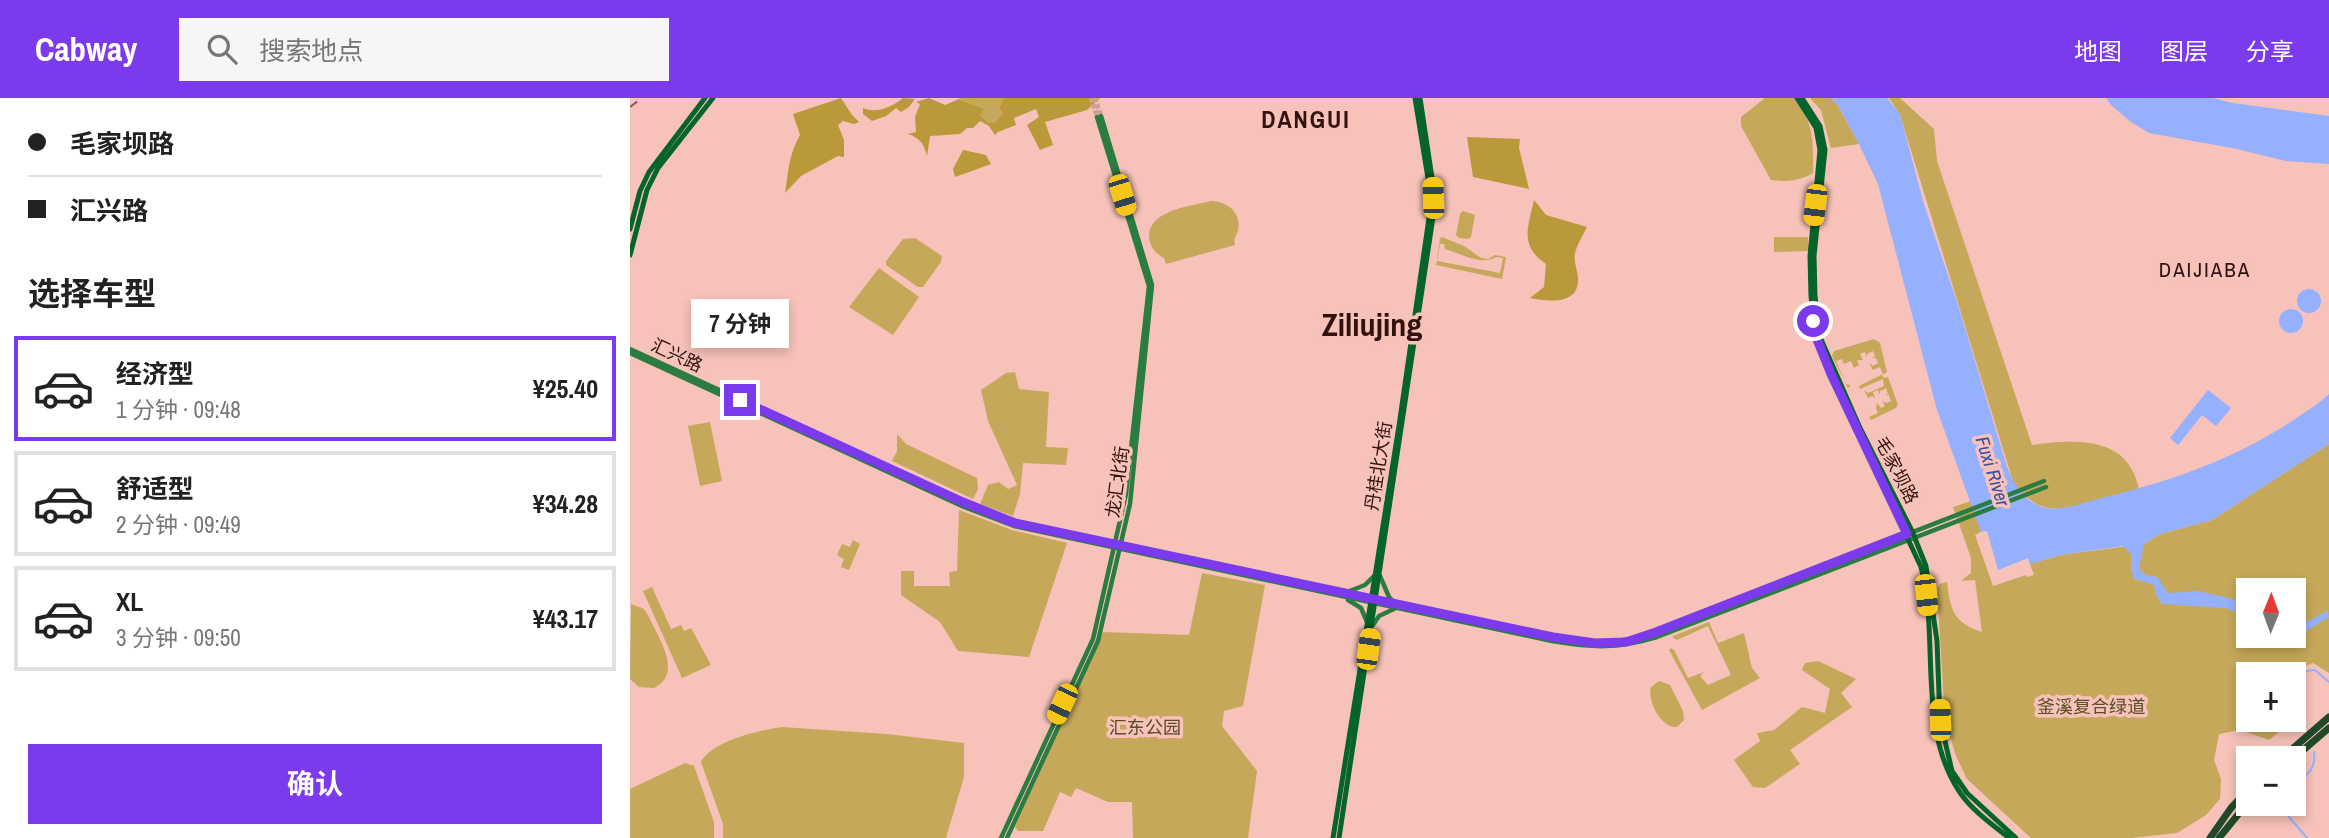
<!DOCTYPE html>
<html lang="zh">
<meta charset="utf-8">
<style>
body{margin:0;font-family:"Archivo Narrow","Noto Sans SC",sans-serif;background:#f6f6f6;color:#222;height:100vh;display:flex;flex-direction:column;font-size:26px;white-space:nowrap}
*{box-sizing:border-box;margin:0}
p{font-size:23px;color:#767676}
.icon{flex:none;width:38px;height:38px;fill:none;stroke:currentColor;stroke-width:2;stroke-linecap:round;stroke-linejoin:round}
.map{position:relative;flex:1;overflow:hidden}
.panel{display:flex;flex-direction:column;background:#fff;width:630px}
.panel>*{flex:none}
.top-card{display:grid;align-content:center;height:154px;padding:0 28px;background:#fff}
.needle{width:46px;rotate:1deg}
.buttons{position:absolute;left:1606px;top:480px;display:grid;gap:14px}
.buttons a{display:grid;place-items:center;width:70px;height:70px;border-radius:0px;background:#fff;box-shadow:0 4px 10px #0003;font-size:35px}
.end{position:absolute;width:32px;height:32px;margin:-16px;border:9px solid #7c3aed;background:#fff;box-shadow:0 0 0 4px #fff}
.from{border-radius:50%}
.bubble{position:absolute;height:49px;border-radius:0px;background:#fff;box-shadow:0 4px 10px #0003;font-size:23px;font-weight:700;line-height:49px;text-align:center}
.car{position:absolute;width:21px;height:42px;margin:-21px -10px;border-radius:9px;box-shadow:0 0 5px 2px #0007;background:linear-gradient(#f5c518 24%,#345 0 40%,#f5c518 0 76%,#345 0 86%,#f5c518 0)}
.top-card b{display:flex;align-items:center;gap:24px;height:66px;font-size:26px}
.top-card b+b{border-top:2px solid #e0e0e0}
.top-card i{width:18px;height:18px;background:#222}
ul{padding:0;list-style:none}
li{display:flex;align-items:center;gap:21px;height:105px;margin:0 14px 10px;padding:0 14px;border:4px solid #e0e0e0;border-radius:0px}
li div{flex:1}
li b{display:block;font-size:26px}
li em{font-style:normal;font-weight:700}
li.active{border-color:#7c3aed}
li>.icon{width:63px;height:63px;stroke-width:1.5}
h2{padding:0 28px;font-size:32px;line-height:84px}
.button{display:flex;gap:14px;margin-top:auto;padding:14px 28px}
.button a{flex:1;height:80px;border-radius:0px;background:#7c3aed;color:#fff;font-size:28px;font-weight:700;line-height:80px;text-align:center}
header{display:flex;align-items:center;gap:42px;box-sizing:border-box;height:98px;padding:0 35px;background:#7c3aed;color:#fff}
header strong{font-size:33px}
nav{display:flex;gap:38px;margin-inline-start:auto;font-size:24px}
.search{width:490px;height:63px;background:#f6f6f6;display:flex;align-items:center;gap:18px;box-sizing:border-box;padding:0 24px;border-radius:0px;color:#767676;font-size:26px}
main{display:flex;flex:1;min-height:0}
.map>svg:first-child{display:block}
.green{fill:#c6a85a;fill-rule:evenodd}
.forest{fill:#ba993b}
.water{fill:#95b0ff}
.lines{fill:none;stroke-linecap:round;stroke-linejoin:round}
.stream{stroke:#95b0ff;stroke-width:2}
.secondary-tunnel{stroke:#cf9f97;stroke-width:4.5;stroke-dasharray:4.5 2;stroke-linecap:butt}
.secondary{stroke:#2b7c41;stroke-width:4.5}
.primary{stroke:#05642a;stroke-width:5}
.motorway{stroke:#204929;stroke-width:7}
.rail{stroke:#855d57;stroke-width:2;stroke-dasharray:9 9;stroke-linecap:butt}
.route{stroke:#7c3aed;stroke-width:9}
.labels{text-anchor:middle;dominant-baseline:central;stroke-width:7;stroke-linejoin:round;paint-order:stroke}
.street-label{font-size:18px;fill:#31120e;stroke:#f6c2b9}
.park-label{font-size:18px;fill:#5b4d26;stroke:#f6c2b9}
.water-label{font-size:19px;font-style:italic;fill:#374ea8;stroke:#f6c2b9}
.quarter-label{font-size:21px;letter-spacing:2px;fill:#31120e;stroke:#f6c2b9}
.district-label{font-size:24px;font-weight:bold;letter-spacing:2px;fill:#31120e;stroke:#f6c2b9}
.town-label{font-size:32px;font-weight:bold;fill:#31120e;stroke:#f6c2b9}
</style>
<header>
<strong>Cabway</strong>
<div class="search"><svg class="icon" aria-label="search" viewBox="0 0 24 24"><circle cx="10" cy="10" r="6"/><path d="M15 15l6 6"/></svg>搜索地点</div>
<nav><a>地图</a><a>图层</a><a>分享</a></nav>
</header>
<main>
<section class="panel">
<div class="top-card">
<b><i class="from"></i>毛家坝路</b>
<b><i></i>汇兴路</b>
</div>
<h2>选择车型</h2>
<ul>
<li class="active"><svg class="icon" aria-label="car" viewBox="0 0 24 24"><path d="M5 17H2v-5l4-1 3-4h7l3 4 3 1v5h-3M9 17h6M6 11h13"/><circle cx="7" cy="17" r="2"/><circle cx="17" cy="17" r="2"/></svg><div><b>经济型</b><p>1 分钟 · 09:48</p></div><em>¥25.40</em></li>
<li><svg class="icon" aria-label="car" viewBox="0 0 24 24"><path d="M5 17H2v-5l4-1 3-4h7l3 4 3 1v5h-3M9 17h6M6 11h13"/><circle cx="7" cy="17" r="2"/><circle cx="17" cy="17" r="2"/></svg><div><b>舒适型</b><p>2 分钟 · 09:49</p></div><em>¥34.28</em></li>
<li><svg class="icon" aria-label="car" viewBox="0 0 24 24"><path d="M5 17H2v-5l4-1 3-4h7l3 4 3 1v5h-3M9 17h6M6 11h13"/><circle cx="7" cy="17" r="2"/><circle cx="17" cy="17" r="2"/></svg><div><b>XL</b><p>3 分钟 · 09:50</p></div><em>¥43.17</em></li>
</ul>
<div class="button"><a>确认</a></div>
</section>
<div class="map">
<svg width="1699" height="740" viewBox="0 0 1699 740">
<rect width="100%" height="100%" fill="#f6c2b9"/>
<!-- green -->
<path class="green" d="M328,0H374L369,10L373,15L365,25H359L350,17L353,11Z
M1135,0H1164C1185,28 1183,41 1183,75C1170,83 1156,84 1141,82L1111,28V19Z
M1180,0H1201L1207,6L1229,46L1201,50L1191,12Z
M1259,0H1270L1304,31L1307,63L1402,347C1433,343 1482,337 1501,370C1505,376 1507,384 1509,391C1488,396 1437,414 1418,410C1405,408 1395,397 1385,390L1270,17Z
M581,103C597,103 612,115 608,132C606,140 603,140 605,147L536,166L534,160C526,156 520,149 519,139C518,112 562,108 581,103Z
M833,113L845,117L841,139L838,141L829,140L826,137L830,116Z
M812,139L834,148L851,160L858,161L865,157L876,159L872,181L806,167L810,141ZM810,146H814L815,151C832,156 851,168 866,159L873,160L870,175L807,163Z
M1144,139H1178L1179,153L1144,154Z
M285,140L312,158L311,164L293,189H288L256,167V163L273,141Z
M249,170L289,199L263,237L219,209Z
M1244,241L1250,245L1257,274L1252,277L1254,280L1258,279L1268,307L1266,310L1241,322L1239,319L1248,315L1246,310L1247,305L1251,310L1255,308L1252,303L1256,305L1261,303L1259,297L1255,298L1258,296L1256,290L1250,293V297L1248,292L1243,294L1245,300L1242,298L1238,300L1234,292L1238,295L1254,288L1253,281L1230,291L1229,288L1253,276L1250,269L1243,272L1239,265L1243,268L1248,265L1246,260H1242L1245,258L1243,253L1237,256V260L1235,254L1230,256L1233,262H1227L1229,267L1224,270L1221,263L1214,266L1212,261L1206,263L1216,286L1221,287L1218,290L1202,258L1204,253Z
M385,274L389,291L419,294L416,349L438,350L436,367L393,365L390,396L383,418L350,406L358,387L369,384L378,391L387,387L358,323L351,292L376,275Z
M80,324L92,383L70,388L58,328Z
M267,336L276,346L347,380L348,391L343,401L262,363L267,353Z
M1699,346V575L1683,565L1670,571L1664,595V576H1619V621H1657L1656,628L1639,642L1610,632L1589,636L1584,662L1591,681L1590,701L1576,717L1547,735L1501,740H1401L1337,681L1326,658L1317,628L1314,605L1307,490L1310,486L1317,484C1320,512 1324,525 1352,534L1345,482L1331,483L1341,475V460L1323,409L1341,403L1351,434L1345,437L1363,488L1396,477L1397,479L1404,477L1400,466L1430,457L1514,446L1530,436L1582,422ZM1619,492H1664V537H1619Z
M329,412L382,432L437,445L399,559L328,553L310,524L271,497V473H284V488H320L319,474L327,473Z
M223,442L230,446L219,472L211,469L214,461L207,457L212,446L220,449Z
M572,475L635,487L613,608L594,613L592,628L627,673L618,740H503L502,704H478L446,690L441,699L430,694L413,733H388L385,729L473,534L559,537Z
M22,489L41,531L51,527L54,533L61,530L81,567L52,580L13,493Z
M1,506L14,511L18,517C28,539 54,575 24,590L9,589L0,581Z
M1079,524L1088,545L1114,535L1122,570L1130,580L1072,612L1039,552L1041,550L1044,552L1058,580L1074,574L1070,578L1078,587L1101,577L1078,528L1047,542L1043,540V538Z
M1188,563L1226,581L1211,595L1222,609L1160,652L1170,666L1135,690L1123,689L1104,662L1130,643L1127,635L1144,632L1172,609L1195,615L1200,591L1172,572L1175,565Z
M1029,583L1040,587L1053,613L1054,622L1047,629C1031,630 1017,603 1021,589Z
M152,629L257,636L334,645V679L316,740H93V726L71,664C81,643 130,632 152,629Z
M55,665L64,668L84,724V740H0V691Z"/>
<!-- forest -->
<path class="forest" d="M211,0L222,17L229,24L224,26L213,23L208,27L214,42V59L208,58L171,78L155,95C159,72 158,59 170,37L163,16Z
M273,0L285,1L279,9L271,14L266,10L256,18L242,23L233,16V10C247,16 262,9 273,0Z
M299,0L315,7L329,1L354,11L350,17L359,25H365L373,15L369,10L374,0H470L457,12L415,24L423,47L410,52L397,27L409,19L406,11L384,20L386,27L368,34L365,37L359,28L350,23L343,30H337L330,36L300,38L297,58C294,46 290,40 278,36L286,34L285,19L290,6L286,4Z
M837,39L890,41L889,50L899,91L843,79Z
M333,52L356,57L361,66L325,79L323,71Z
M904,102L916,117L957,129C953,137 947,147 945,155C943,164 949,175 948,184C946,208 915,203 900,200L914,189L916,166C889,147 898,130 904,102Z"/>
<!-- water -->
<path class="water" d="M1201,0H1257L1270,16L1293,103L1328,207L1377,369C1385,388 1394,404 1416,410C1431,413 1453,405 1468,401C1539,384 1604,362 1665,321C1676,313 1689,306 1699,296V346L1582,422L1530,436L1514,446L1509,471L1516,477L1527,479L1538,495L1568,493L1619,505V518L1608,516L1596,510L1532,506L1526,497L1524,487L1504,481L1501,472V456L1493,448L1430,457L1400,466L1398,460L1368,472L1357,433L1351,434L1307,312L1248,86L1229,46L1207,6Z
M1476,0H1583L1603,5L1699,18V66L1656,63L1607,51L1519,35L1501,24L1481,7Z
M1667 203a12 12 0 1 1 24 0a12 12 0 1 1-24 0Z
M1649 223a12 12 0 1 1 24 0a12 12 0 1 1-24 0Z
M1578,292L1601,310L1586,328L1572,317L1548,347L1540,340Z
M1697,513L1699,519L1661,542L1656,540L1655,537H1664V527H1671Z"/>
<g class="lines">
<!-- stream -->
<path class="stream" d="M1664,628L1672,578L1676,573L1685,572L1699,584
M1664,687C1677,677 1686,672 1684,654
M1652,705L1659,719L1677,740"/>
<!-- secondary-tunnel -->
<path class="secondary-tunnel" d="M461,0L467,19
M465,0L471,18"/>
<!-- secondary -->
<path class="secondary" d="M0,251L333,404L385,425L923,539C965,546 985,547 1026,534L1414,383
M0,255L334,409L384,428L922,543C965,550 986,551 1027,539L1416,389
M750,478L759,499L766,506
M717,494L735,487L745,477
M718,502L731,510L737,524
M743,527L749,518L766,510
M371,740L463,541L496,396L519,188L467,19
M377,740L468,543L500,406L522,187L471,18"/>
<!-- primary -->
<path class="primary" d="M1167,0L1186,30L1190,52L1180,158L1181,198L1186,239L1211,298L1291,469C1310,542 1286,632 1331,696C1343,713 1363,727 1379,740
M1172,0L1190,28L1195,52L1184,158L1185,198L1190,239L1230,330L1282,433L1296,468L1307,543L1310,622L1322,673L1337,695L1386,740
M0,131L10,93L19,74L75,0
M0,157L17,92L28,70L83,0
M703,740L769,328L799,120L798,80L785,0
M709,740L803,119L802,80L790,0"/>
<!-- motorway -->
<path class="motorway" d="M1652,660L1699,619
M1664,660L1699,630
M1580,740L1601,710L1619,691
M1589,740L1619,703"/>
<!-- rail -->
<path class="rail" d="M0,9L12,0"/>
</g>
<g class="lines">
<!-- route -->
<path class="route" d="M110,302L333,404L385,425L923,539L965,545L996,544L1026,534L1277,436L1201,276L1186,239L1183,223"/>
</g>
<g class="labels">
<!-- street labels -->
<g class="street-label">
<text transform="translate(47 257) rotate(25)">汇兴路</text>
<text transform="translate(748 368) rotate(-81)">丹桂北大街</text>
<text transform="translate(1267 372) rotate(63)">毛家坝路</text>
<text transform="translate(487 384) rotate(-82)">龙汇北街</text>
</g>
<!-- park labels -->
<g class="park-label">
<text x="1461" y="608">釜溪复合绿道</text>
<text x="515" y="629">汇东公园</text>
</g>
<!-- water labels -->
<g class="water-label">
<text transform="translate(1363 373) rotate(72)">Fuxi River</text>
</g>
<!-- quarter labels -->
<g class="quarter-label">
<text x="1575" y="171">DAIJIABA</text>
</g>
<!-- district labels -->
<g class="district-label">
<text x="676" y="21">DANGUI</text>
</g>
<!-- town labels -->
<g class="town-label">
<text x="742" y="226">Ziliujing</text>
</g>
</g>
</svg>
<div class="buttons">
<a><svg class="needle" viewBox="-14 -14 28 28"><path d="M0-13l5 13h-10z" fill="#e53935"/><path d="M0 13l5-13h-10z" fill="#767676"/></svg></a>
<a>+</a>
<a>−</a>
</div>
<i class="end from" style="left:1183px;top:223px"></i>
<i class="end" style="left:110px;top:302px"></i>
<div class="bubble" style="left:61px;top:201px;width:98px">7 分钟</div>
<i class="car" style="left:492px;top:97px;rotate:163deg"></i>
<i class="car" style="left:803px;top:100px;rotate:358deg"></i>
<i class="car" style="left:1185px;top:107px;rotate:187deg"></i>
<i class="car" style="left:1296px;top:497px;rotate:174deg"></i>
<i class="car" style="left:738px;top:551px;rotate:8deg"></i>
<i class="car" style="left:432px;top:606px;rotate:205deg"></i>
<i class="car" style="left:1310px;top:622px;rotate:358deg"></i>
</div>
</main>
